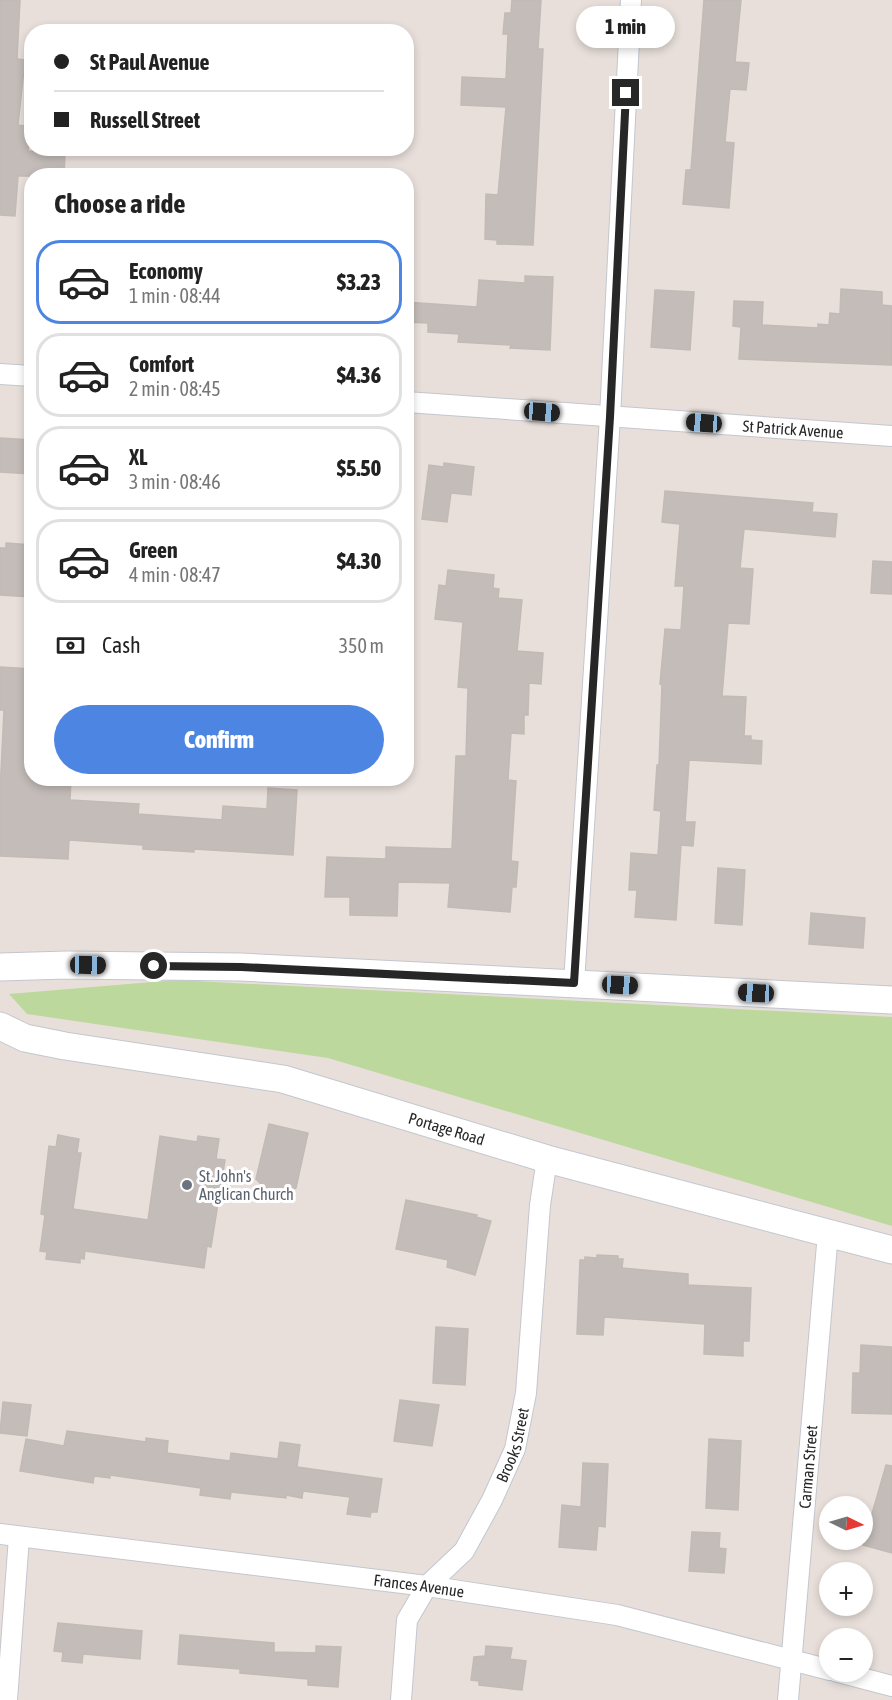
<!DOCTYPE html>
<meta charset="utf-8">
<style>
body{margin:0;font-family:"Asap Condensed",sans-serif;background:#f6f6f6;color:#222;height:100vh;display:flex;flex-direction:column;font-size:22px;white-space:nowrap}
*{box-sizing:border-box;margin:0}
p{font-size:20px;color:#767676}
.icon{flex:none;width:33px;height:33px;fill:none;stroke:currentColor;stroke-width:2;stroke-linecap:round;stroke-linejoin:round}
.map{position:relative;flex:1;overflow:hidden}
.details{position:absolute;left:24px;top:168px;width:390px;height:618px;display:flex;flex-direction:column;background:#fff;border-radius:24px;box-shadow:0 3px 9px #0003}
.details>*{flex:none}
.top-card{position:absolute;left:24px;top:24px;width:390px;height:132px;border-radius:24px;box-shadow:0 3px 9px #0003;display:grid;align-content:center;height:132px;padding:0 30px;background:#fff}
.needle{width:39px;rotate:95deg}
.controls{position:absolute;left:819px;top:1496px;display:grid;gap:12px}
.controls a{display:grid;place-items:center;width:54px;height:54px;border-radius:50%;background:#fff;box-shadow:0 3px 9px #0003;font-size:30px}
.end{position:absolute;width:27px;height:27px;margin:-14px;border:8px solid #272727;background:#fff;box-shadow:0 0 0 3px #fff}
.from{border-radius:50%}
.bubble{position:absolute;height:42px;border-radius:21px;background:#fff;box-shadow:0 3px 9px #0003;font-size:20px;font-weight:800;line-height:42px;text-align:center}
.car{position:absolute;width:18px;height:36px;margin:-18px -9px;border-radius:8px;box-shadow:0 0 4px 2px #0007;background:linear-gradient(#222 24%,#8ab4d8 0 40%,#222 0 76%,#8ab4d8 0 86%,#222 0)}
.top-card b{display:flex;align-items:center;gap:21px;height:57px;font-size:22px}
.top-card b+b{border-top:2px solid #e0e0e0}
.top-card i{width:15px;height:15px;background:#222}
ul{padding:0;list-style:none}
li{display:flex;align-items:center;gap:18px;height:84px;margin:0 12px 9px;padding:0 18px;border:3px solid #e0e0e0;border-radius:24px}
li div{flex:1}
li b{display:block;font-size:22px}
li em{font-style:normal;font-weight:800}
li.selected{border-color:#4c86e2}
li>.icon{width:54px;height:54px;stroke-width:1.5}
h2{padding:0 30px;font-size:27px;line-height:72px}
.pay{display:flex;align-items:center;gap:15px;height:66px;padding:0 30px;font-size:22px}
.pay p{margin-inline-start:auto}
.button{display:flex;gap:12px;margin-top:auto;padding:12px 30px}
.button a{flex:1;height:69px;border-radius:36px;background:#4c86e2;color:#fff;font-size:24px;font-weight:800;line-height:69px;text-align:center}
.map>svg:first-child{display:block}
.green{fill:#bdd89c}
.building{fill:#c3bcb9;stroke:#c2bab4;stroke-width:1.5}
.lines{fill:none;stroke-linecap:round;stroke-linejoin:round}
.street-casing{stroke:#c2c7cf;stroke-width:22}
.secondary-casing{stroke:#c2c7cf;stroke-width:29}
.street{stroke:#fff;stroke-width:20}
.secondary{stroke:#fff;stroke-width:27}
.route{stroke:#272727;stroke-width:8}
.worship-dot{fill:#6b7280;stroke:#fff;stroke-width:2}
.labels{text-anchor:middle;dominant-baseline:central;stroke-width:6;stroke-linejoin:round;paint-order:stroke}
.street-label{font-size:16px;fill:#272727;stroke:#fff}
.worship-label{font-size:16px;fill:#5b616d;stroke:#fff;text-anchor:start}
</style>
<div class="map">
<svg width="892" height="1700" viewBox="0 0 892 1700">
<rect width="100%" height="100%" fill="#e8dfda"/>
<!-- green -->
<path class="green" d="M176,980L892,1017V1226L328,1058L27,1014L9,994Z"/>
<!-- building -->
<path class="building" d="M0,0H20L17,59L25,60L18,125L30,127L28,151L65,153L64,176H18L15,216L0,215Z
M512,0H541L538,49H543L533,245L497,244V240L485,239L486,194L498,195L506,107L461,105L462,77L506,79L508,34H503L505,13H511Z
M704,0H741L735,62L749,63L746,90L730,89L725,142L734,143L729,208L683,204L686,170H691Z
M525,276L553,277L550,350L510,348L511,345L458,342L459,334L428,332V323L406,322V302L477,307L479,280L525,283Z
M841,289L882,292V305L892,306V365L739,359L741,327L733,326L734,301L763,302L762,325L818,328V324L829,325L830,313L840,314Z
M655,290L694,292L690,350L651,347Z
M0,438L32,440V474L0,472Z
M444,463L474,467L471,495L451,493L447,522L422,519L429,465L444,467Z
M665,491L813,503L812,512L837,514L835,537L744,529L740,568L753,569L749,624L728,623L722,696L746,697L744,736H751V740L762,741L761,764L689,760L685,822H695L693,846L681,845L676,920L635,917L637,890H629L631,853L658,855L661,811L654,810L657,765H659L662,685L660,684L665,629L681,630L684,586H675L680,524L662,522Z
M6,543L32,545V597L0,595V548H6Z
M873,561L892,562V594L871,593Z
M448,570L494,575L493,588L499,589L498,598L522,600L517,651L543,653L541,684L529,683L528,715H524V734L511,733L508,780L516,781L511,861L518,862L516,887H512L510,912L448,907L450,883L398,882L397,916L350,915V897H325L327,857L386,859V847L452,849L456,756H466L468,688L458,687L463,622L435,619L439,585L446,586Z
M0,667L32,669V778H71L70,800L139,804L138,814L222,820L223,806L267,809L268,788L297,790L293,855L194,849V852L179,851L143,849V845L69,840L68,859L0,856V792L4,710H0Z
M718,868L745,870L742,925L715,923Z
M811,913L865,918L863,948L809,944Z
M269,1124L308,1133L296,1188L285,1194L266,1189L256,1179Z
M58,1135L79,1139L77,1153H81L73,1209L148,1220L160,1136L197,1142L198,1136L219,1139L216,1159L225,1160L211,1247L207,1246L204,1268L85,1251L84,1259L80,1258V1263L46,1259L47,1252L40,1251L45,1215L41,1214L49,1146L56,1147Z
M406,1200L477,1215L476,1217L491,1221L475,1275L447,1267L448,1260L396,1249Z
M597,1255L618,1256V1259H623L622,1268L688,1274V1285L751,1288L749,1341H743V1356L704,1354L705,1324L604,1317L603,1335L577,1334L580,1260H585V1257L597,1258Z
M436,1327L468,1329L465,1385L433,1383Z
M861,1345L892,1347V1414L852,1413L853,1373H860Z
M400,1400L439,1405L432,1446L394,1441Z
M3,1402L31,1405L27,1436L0,1433Z
M67,1431L146,1442V1438L168,1441L167,1453L230,1461L231,1453L278,1459L280,1442L300,1445L297,1467L382,1479L377,1512H371L370,1517L347,1514L350,1497L303,1491L302,1498L286,1495V1498L231,1492L230,1499L200,1495L201,1488L110,1475V1478L94,1476L93,1483L20,1471L26,1439L64,1446Z
M709,1439L741,1441L738,1510L706,1508Z
M583,1463L608,1464L605,1527L598,1526L596,1550L559,1547L562,1505L581,1507Z
M886,1465L892,1466V1553L863,1545Z
M692,1532L720,1533L719,1548L726,1549L724,1573L689,1571Z
M58,1623L142,1631L140,1659L83,1654L82,1663L62,1661L63,1652L54,1651Z
M180,1635L274,1643V1652L316,1653V1646L341,1647L338,1687L308,1685V1679L240,1673V1669L178,1664Z
M486,1646L512,1648L510,1659L526,1661L522,1690L479,1685V1681L471,1680L474,1657L485,1656Z"/>
<g class="lines">
<defs>
<g id="street">
<path d="M0,374L32,376"/>
<path id="s1" d="M406,402L892,436"/>
<path d="M574,983L610,417L631,0"/>
<path id="s2" d="M0,1534L427,1586L617,1615L830,1670"/>
<path d="M835,1671L892,1686"/>
<path d="M7,1700L19,1537"/>
<path id="s3" d="M401,1700L407,1620L427,1586L464,1551L492,1500L515,1449L526,1393L540,1205L547,1159"/>
<path id="s4" d="M788,1700L828,1233"/>
</g>
<g id="secondary">
<path d="M0,967L67,965L241,967L892,1000"/>
<path id="s5" d="M0,1026L25,1038L65,1046L283,1079L547,1159L892,1250"/>
</g>
</defs>
<!-- street casing -->
<use href="#street" class="street-casing"/>
<!-- secondary casing -->
<use href="#secondary" class="secondary-casing"/>
<!-- street -->
<use href="#street" class="street"/>
<!-- secondary -->
<use href="#secondary" class="secondary"/>
</g>
<g class="lines">
<!-- route -->
<path class="route" d="M154,966L241,967L574,983L610,417L626,93"/>
</g>
<!-- markers -->
<circle class="worship-dot" cx="187" cy="1185" r="6"/>
<g class="labels">
<!-- street labels -->
<g class="street-label">
<text stroke="none"><textPath href="#s1" startOffset="388">St Patrick Avenue</textPath></text>
<text stroke="none"><textPath href="#s5" startOffset="460">Portage Road</textPath></text>
<text stroke="none"><textPath href="#s3" startOffset="288">Brooks Street</textPath></text>
<text stroke="none"><textPath href="#s4" startOffset="234">Carman Street</textPath></text>
<text stroke="none"><textPath href="#s2" startOffset="422">Frances Avenue</textPath></text>
</g>
<!-- worship labels -->
<g class="worship-label">
<text x="199" y="1176">St. John's<tspan x="199" dy="18">Anglican Church</tspan></text>
</g>
</g>
</svg>
<div class="controls">
<a><svg class="needle" viewBox="-14 -14 28 28"><path d="M0-13l5 13h-10z" fill="#e53935"/><path d="M0 13l5-13h-10z" fill="#767676"/></svg></a>
<a>+</a>
<a>−</a>
</div>
<i class="end from" style="left:154px;top:966px"></i>
<i class="end" style="left:626px;top:93px"></i>
<div class="bubble" style="left:576px;top:6px;width:99px">1 min</div>
<i class="car" style="left:542px;top:412px;rotate:94deg"></i>
<i class="car" style="left:704px;top:423px;rotate:274deg"></i>
<i class="car" style="left:88px;top:965px;rotate:91deg"></i>
<i class="car" style="left:620px;top:985px;rotate:93deg"></i>
<i class="car" style="left:756px;top:993px;rotate:273deg"></i>
<div class="top-card">
<b><i class="from"></i>St Paul Avenue</b>
<b><i></i>Russell Street</b>
</div>
<section class="details">
<h2>Choose a ride</h2>
<ul>
<li class="selected"><svg class="icon" aria-label="car" viewBox="0 0 24 24"><path d="M5 17H2v-5l4-1 3-4h7l3 4 3 1v5h-3M9 17h6M6 11h13"/><circle cx="7" cy="17" r="2"/><circle cx="17" cy="17" r="2"/></svg><div><b>Economy</b><p>1 min · 08:44</p></div><em>$3.23</em></li>
<li><svg class="icon" aria-label="car" viewBox="0 0 24 24"><path d="M5 17H2v-5l4-1 3-4h7l3 4 3 1v5h-3M9 17h6M6 11h13"/><circle cx="7" cy="17" r="2"/><circle cx="17" cy="17" r="2"/></svg><div><b>Comfort</b><p>2 min · 08:45</p></div><em>$4.36</em></li>
<li><svg class="icon" aria-label="car" viewBox="0 0 24 24"><path d="M5 17H2v-5l4-1 3-4h7l3 4 3 1v5h-3M9 17h6M6 11h13"/><circle cx="7" cy="17" r="2"/><circle cx="17" cy="17" r="2"/></svg><div><b>XL</b><p>3 min · 08:46</p></div><em>$5.50</em></li>
<li><svg class="icon" aria-label="car" viewBox="0 0 24 24"><path d="M5 17H2v-5l4-1 3-4h7l3 4 3 1v5h-3M9 17h6M6 11h13"/><circle cx="7" cy="17" r="2"/><circle cx="17" cy="17" r="2"/></svg><div><b>Green</b><p>4 min · 08:47</p></div><em>$4.30</em></li>
</ul>
<div class="pay"><svg class="icon" aria-label="cash" viewBox="0 0 24 24"><path d="M3 7h18v10H3z"/><circle cx="12" cy="12" r="2"/></svg>Cash<p>350 m</p></div>
<div class="button"><a>Confirm</a></div>
</section>
</div>
